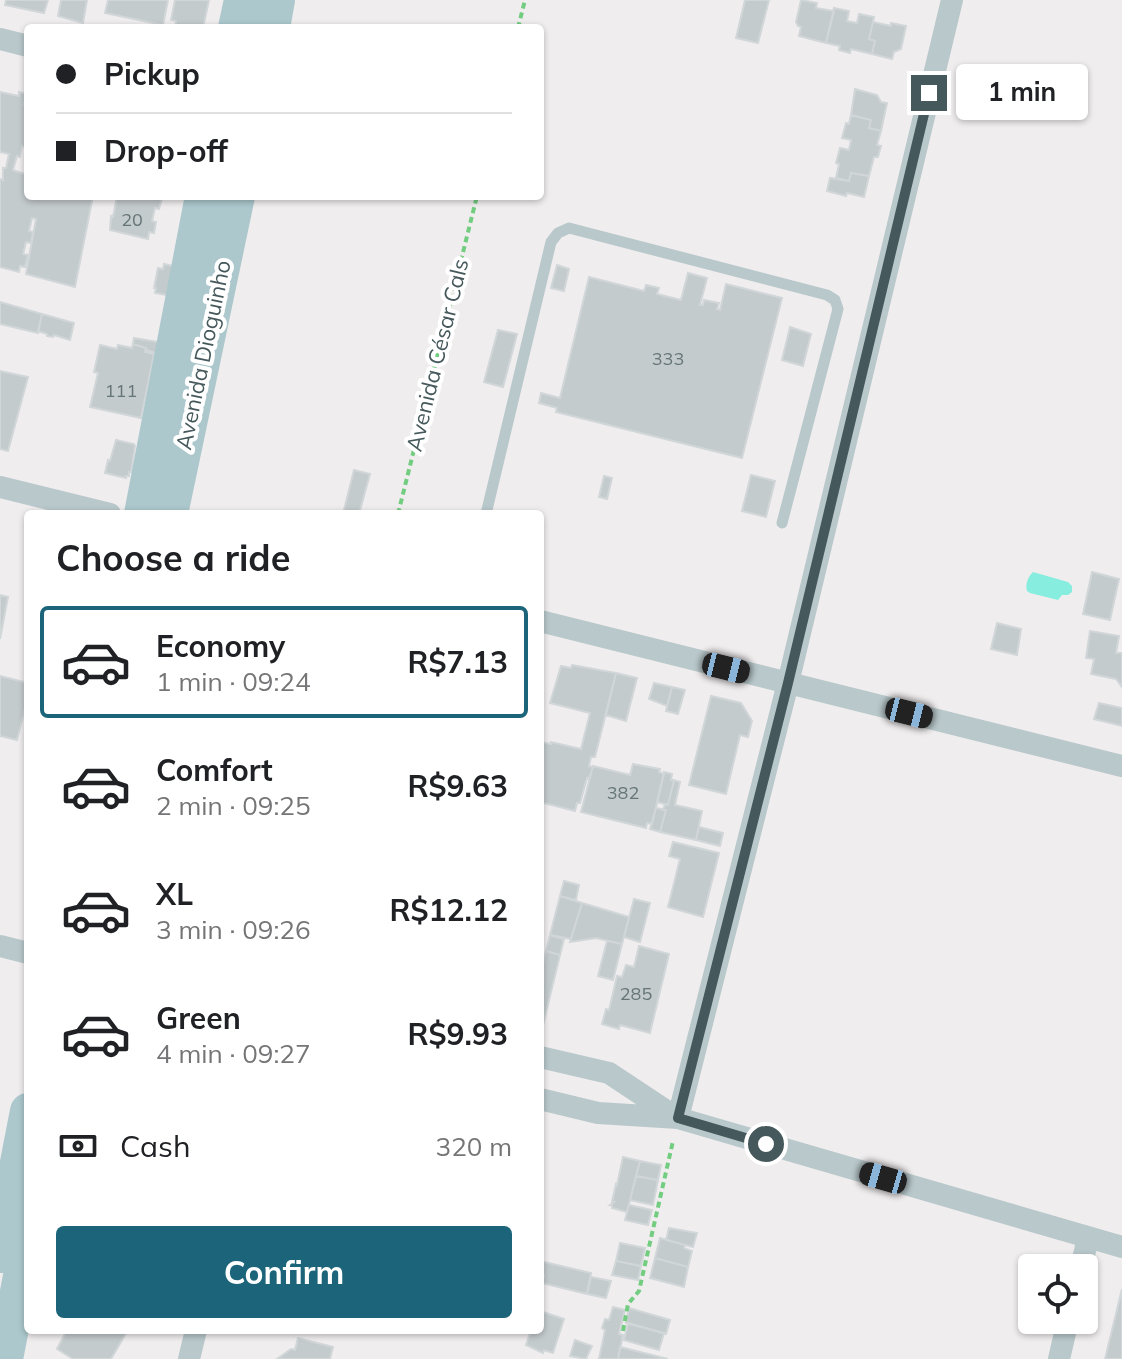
<!DOCTYPE html>
<meta charset="utf-8">
<style>
body{margin:0;font-family:Mulish,sans-serif;background:#f6f6f6;color:#202124;height:100vh;display:flex;flex-direction:column;font-size:30px;white-space:nowrap}
*{box-sizing:border-box;margin:0}
p{font-size:26px;color:#757577}
.icon{flex:none;width:44px;height:44px;fill:none;stroke:currentColor;stroke-width:2;stroke-linecap:round;stroke-linejoin:round}
.map{position:relative;flex:1;overflow:hidden}
.sheet{position:absolute;left:24px;top:510px;width:520px;height:824px;display:flex;flex-direction:column;background:#fff;border-radius:8px;box-shadow:0 2px 6px #0004}
.sheet>*{flex:none}
.hud{position:absolute;left:24px;top:24px;width:520px;height:176px;border-radius:8px;box-shadow:0 2px 6px #0004;display:grid;align-content:center;height:176px;padding:0 32px;background:#fff}
.tools{position:absolute;left:1018px;top:1254px;display:grid;gap:16px}
.tools a{display:grid;place-items:center;width:80px;height:80px;border-radius:8px;background:#fff;box-shadow:0 2px 6px #0004;font-size:40px}
.end{position:absolute;width:36px;height:36px;margin:-18px;border:10px solid #45585b;background:#fff;box-shadow:0 0 0 4px #fff}
.from{border-radius:50%}
.bubble{position:absolute;height:56px;border-radius:8px;background:#fff;box-shadow:0 2px 6px #0004;font-size:26px;font-weight:700;line-height:56px;text-align:center}
.car{position:absolute;width:24px;height:48px;margin:-24px -12px;border-radius:10px;box-shadow:0 0 6px 2px #0007;background:linear-gradient(#222 24%,#8ab4d8 0 40%,#222 0 76%,#8ab4d8 0 86%,#222 0)}
.hud b{display:flex;align-items:center;gap:28px;height:76px;font-size:30px}
.hud b+b{border-top:2px solid #e0e0e0}
.hud i{width:20px;height:20px;background:#202124}
ul{padding:0;list-style:none}
li{display:flex;align-items:center;gap:24px;height:112px;margin:0 16px 12px;padding:0 16px;border:4px solid transparent;border-radius:8px}
li div{flex:1}
li b{display:block;font-size:30px}
li em{font-style:normal;font-weight:700}
li.current{border-color:#1c6479}
li>.icon{width:72px;height:72px;stroke-width:1.5}
h2{padding:0 32px;font-size:36px;line-height:96px}
.pay{display:flex;align-items:center;gap:20px;height:88px;padding:0 32px;font-size:30px}
.pay p{margin-inline-start:auto}
.action{display:flex;gap:16px;margin-top:auto;padding:16px 32px}
.action a{flex:1;height:92px;border-radius:8px;background:#1c6479;color:#fff;font-size:32px;font-weight:700;line-height:92px;text-align:center}
.map>svg:first-child{display:block}
.water{fill:#87edde}
.building{fill:#c4cbcd;stroke:#d1d6d9;stroke-width:2}
.lines{fill:none;stroke-linecap:round;stroke-linejoin:round}
.path{stroke:#72cd80;stroke-width:4;stroke-dasharray:6 4;stroke-linecap:butt}
.service{stroke:#b9c8cb;stroke-width:11}
.minor{stroke:#b9c8cb;stroke-width:22}
.primary{stroke:#acc8cd;stroke-width:36}
.route{stroke:#45585b;stroke-width:10}
.labels{text-anchor:middle;dominant-baseline:central;stroke-width:8;stroke-linejoin:round;paint-order:stroke}
.number-label{font-size:18px;fill:#657578}
.street-label{font-size:22px;fill:#45585b;stroke:#fff}
</style>
<div class="map">
<svg width="1122" height="1359" viewBox="0 0 1122 1359">
<rect width="100%" height="100%" fill="#f0edee"/>
<!-- water -->
<path class="water" d="M1033,572L1068,582L1072,586V592L1068,595H1062L1058,600L1030,593L1027,591C1025,584 1028,577 1033,572Z"/>
<!-- building -->
<path class="building" d="M6,0H48L44,13L5,5Z
M61,0H87L83,23L58,16Z
M108,0H168L163,25L105,13Z
M175,0H209L203,28H175L176,21L171,20Z
M745,0H769L758,43L736,38Z
M801,0L817,3L816,8L834,11L826,43L799,36L801,27L798,26L796,22Z
M834,8L849,11L847,21L857,23L859,14L874,17L869,39L875,41L872,54L851,49L850,53L839,50L840,46L826,43Z
M873,22L891,26V23L906,26L901,49L894,52L892,59L872,54L875,41L869,39Z
M855,89L877,95L881,102L887,103L881,131L869,128L871,120L851,115Z
M0,92L19,96V92L27,94L24,104L28,105V147L22,146L20,157L17,156L13,170L28,175V196H93L75,287L26,274L36,219L32,218L29,231L33,232L31,243L26,242L23,254L28,255L25,267L20,266L19,272L0,267V179L3,180V168H6L9,154L0,152Z
M851,115L871,120L869,128L881,131L877,145L881,146L878,157H874L869,176L851,173L849,181L836,178L839,164L836,163L840,148L849,150L851,140L842,138L846,123L849,124Z
M851,173L869,176L864,197L847,193L846,196L827,191L830,178L849,181Z
M117,196H158L162,198L159,209L155,208L152,221L156,222L154,233L149,232L148,239L110,230L111,216L113,217Z
M164,264L173,266L167,295L155,293L156,288H154L158,268L163,269Z
M557,265L569,269L564,291L551,288Z
M688,273L707,278L700,305H703L704,300L719,303L717,309L720,310L726,284L782,298L742,458L556,412L557,408L539,403L541,393L560,398L589,277L644,291L646,285L659,288L657,294L681,300Z
M0,302L42,314L38,333L0,324Z
M42,314L74,323L70,340L54,335L53,337L47,336V334L38,331Z
M790,327L811,334L803,366L782,360Z
M498,330L517,334L503,387L484,382Z
M134,338L158,342L156,353L146,350V348L133,344Z
M133,344L146,348L145,352L154,354L141,418L90,407L98,373L94,372L100,345L117,349L118,345L132,348Z
M0,371L28,377L8,451L0,449Z
M116,440L134,444L135,446L131,472H129V476H126V478L105,473L108,460L110,461Z
M354,470L370,474L359,514H343Z
M751,475L775,481L766,517L742,511Z
M604,476L612,478L607,499L599,497Z
M1092,572L1119,579L1110,620L1083,614Z
M0,595L8,597L0,639Z
M997,623L1021,629L1017,655L991,649Z
M1090,631L1119,636L1116,653H1122V687L1116,679L1091,674L1094,659L1086,658Z
M572,665L616,673L595,757H591L589,766L593,767L589,779L587,778L580,803H577L575,811L540,802L543,789H540V742L551,744V742L581,749L590,713L550,703L561,666L571,668Z
M616,673L637,678L626,721L606,715Z
M0,676L28,683V696L17,740L0,736Z
M654,683L672,687L667,706L649,699Z
M672,687L685,690L678,714L666,711Z
M711,696L741,703L752,721L748,737L740,735L726,794L689,785Z
M1099,703L1122,708V726L1094,719Z
M633,764L660,769L659,772L664,774L652,824L647,823L646,828L581,812L593,766L630,775Z
M664,772L672,774L671,780H674L668,805L657,802Z
M674,780L680,782L675,805L702,811L696,840L660,832L666,810H663L665,804L668,805Z
M656,808L666,810L660,832L650,829Z
M699,827L723,833L720,846L696,840Z
M673,842L719,853L703,917L668,907L680,859L669,856Z
M564,881L579,885L576,900L560,896Z
M560,896L582,903L571,939L550,935Z
M634,899L650,903L640,942L624,937Z
M582,903L629,917L622,944L596,938L570,942Z
M550,935L564,939L560,955L546,951Z
M607,941L622,944L613,980L598,976Z
M639,946L669,954L650,1033L620,1025L619,1029L602,1024L606,1009L609,1010L617,976L622,977L626,965L634,967Z
M546,951L560,955L543,1025L540,1024V976Z
M623,1157L640,1161L627,1212L612,1208V1205H610L614,1202H612L616,1184L617,1185Z
M640,1161L661,1165L658,1180L636,1176Z
M636,1176L658,1180L653,1205L630,1200Z
M629,1205L652,1210L648,1225L625,1220Z
M669,1228L697,1233L693,1247L666,1240Z
M660,1238L685,1245L684,1248L692,1251L688,1267L655,1258Z
M620,1243L645,1248L641,1266L616,1261Z
M655,1258L688,1267L684,1287L650,1278Z
M540,1261L591,1273L587,1294L542,1283L544,1276L540,1275Z
M616,1261L641,1266L638,1280L612,1275Z
M591,1277L611,1281L606,1298L587,1294Z
M1122,1289V1359H1105Z
M613,1307L625,1310L619,1334L623,1335L618,1359H599L605,1330L602,1328L605,1319L609,1320Z
M629,1308L670,1320L666,1334L626,1323Z
M540,1311L564,1319L553,1353L544,1350L543,1353L526,1345L531,1330H540Z
M628,1323L664,1333L659,1350L624,1340Z
M67,1330H128L111,1359H73L57,1349Z
M298,1338L333,1347L330,1359H277L291,1349L295,1350Z
M575,1340L592,1346L586,1359L570,1356Z
M620,1347L668,1359H618Z"/>
<g class="lines">
<!-- path -->
<path class="path" d="M518,28L525,0
M398,514L477,196
M623,1331L628,1304L639,1291L673,1141"/>
<!-- service -->
<path class="service" d="M486,514L551,242L558,233L569,228L827,295L835,300L838,309L782,523"/>
<!-- minor -->
<path class="minor" d="M0,39L28,46
M0,487L110,514
M540,621L1122,766
M0,946L28,953
M540,1057L609,1073L677,1118
M540,1099L598,1113L678,1118L1122,1247
M678,1118L788,683L952,0
M1081,1268L1088,1238
M189,1359L196,1330
M1059,1359L1068,1320"/>
<!-- primary -->
<path class="primary" d="M236,28L242,0
M272,28L277,0
M142,514L203,196
M170,514L237,196
M0,1255L28,1111
M5,1359L28,1240"/>
</g>
<g class="lines">
<!-- route -->
<path class="route" d="M766,1144L678,1118L788,683L929,93"/>
</g>
<g class="labels">
<!-- number labels -->
<g class="number-label">
<text x="132" y="219">20</text>
<text x="668" y="358">333</text>
<text x="121" y="390">111</text>
<text x="623" y="792">382</text>
<text x="636" y="993">285</text>
</g>
<!-- street labels -->
<g class="street-label">
<text transform="translate(203 355) rotate(-78)">Avenida Dioguinho</text>
<text transform="translate(437 355) rotate(-76)">Avenida César Cals</text>
</g>
</g>
</svg>
<div class="tools">
<a><svg class="icon" aria-label="locate" viewBox="0 0 24 24"><circle cx="12" cy="12" r="6"/><path d="M12 2v4M12 18v4M2 12h4M18 12h4"/></svg></a>
</div>
<i class="end from" style="left:766px;top:1144px"></i>
<i class="end" style="left:929px;top:93px"></i>
<div class="bubble" style="left:956px;top:64px;width:132px">1 min</div>
<i class="car" style="left:726px;top:668px;rotate:104deg"></i>
<i class="car" style="left:909px;top:713px;rotate:104deg"></i>
<i class="car" style="left:883px;top:1178px;rotate:286deg"></i>
<div class="hud">
<b><i class="from"></i>Pickup</b>
<b><i></i>Drop-off</b>
</div>
<section class="sheet">
<h2>Choose a ride</h2>
<ul>
<li class="current"><svg class="icon" aria-label="car" viewBox="0 0 24 24"><path d="M5 17H2v-5l4-1 3-4h7l3 4 3 1v5h-3M9 17h6M6 11h13"/><circle cx="7" cy="17" r="2"/><circle cx="17" cy="17" r="2"/></svg><div><b>Economy</b><p>1 min · 09:24</p></div><em>R$7.13</em></li>
<li><svg class="icon" aria-label="car" viewBox="0 0 24 24"><path d="M5 17H2v-5l4-1 3-4h7l3 4 3 1v5h-3M9 17h6M6 11h13"/><circle cx="7" cy="17" r="2"/><circle cx="17" cy="17" r="2"/></svg><div><b>Comfort</b><p>2 min · 09:25</p></div><em>R$9.63</em></li>
<li><svg class="icon" aria-label="car" viewBox="0 0 24 24"><path d="M5 17H2v-5l4-1 3-4h7l3 4 3 1v5h-3M9 17h6M6 11h13"/><circle cx="7" cy="17" r="2"/><circle cx="17" cy="17" r="2"/></svg><div><b>XL</b><p>3 min · 09:26</p></div><em>R$12.12</em></li>
<li><svg class="icon" aria-label="car" viewBox="0 0 24 24"><path d="M5 17H2v-5l4-1 3-4h7l3 4 3 1v5h-3M9 17h6M6 11h13"/><circle cx="7" cy="17" r="2"/><circle cx="17" cy="17" r="2"/></svg><div><b>Green</b><p>4 min · 09:27</p></div><em>R$9.93</em></li>
</ul>
<div class="pay"><svg class="icon" aria-label="cash" viewBox="0 0 24 24"><path d="M3 7h18v10H3z"/><circle cx="12" cy="12" r="2"/></svg>Cash<p>320 m</p></div>
<div class="action"><a>Confirm</a></div>
</section>
</div>
